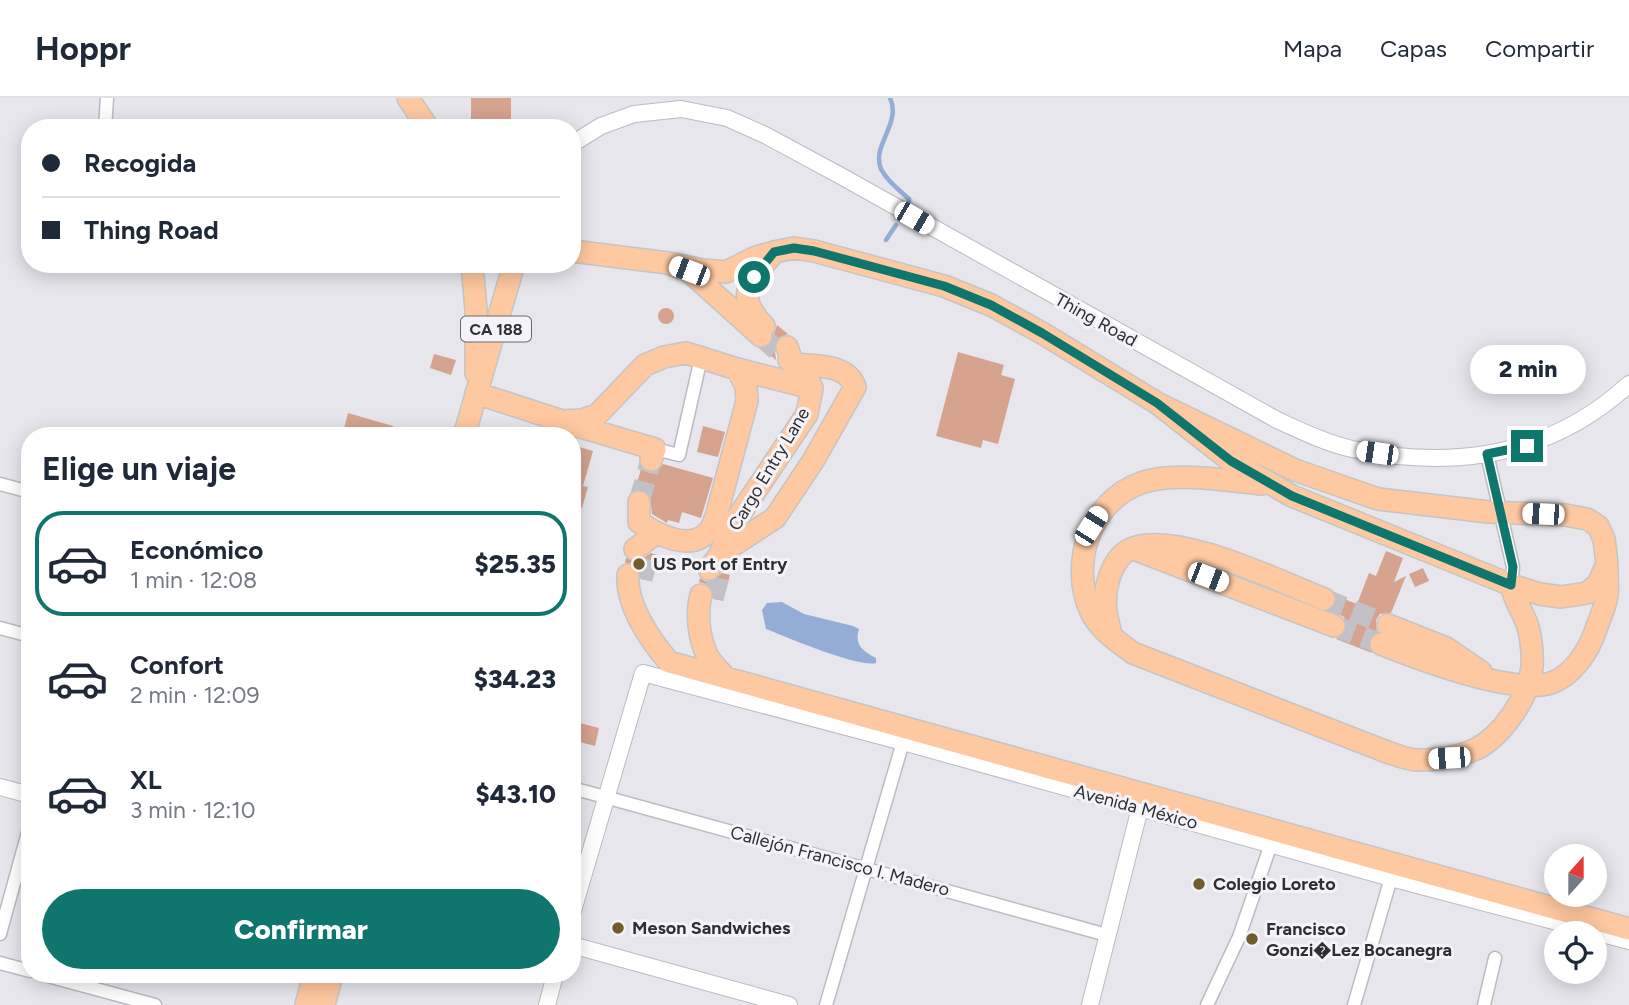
<!DOCTYPE html>
<html lang="es">
<meta charset="utf-8">
<style>
body{margin:0;font-family:Figtree,sans-serif;background:#f2f2f3;color:#1f2937;height:100vh;display:flex;flex-direction:column;font-size:26px;white-space:nowrap}
*{box-sizing:border-box;margin:0}
p{font-size:23px;color:#747a83}
.icon{flex:none;width:38px;height:38px;fill:none;stroke:currentColor;stroke-width:2;stroke-linecap:round;stroke-linejoin:round}
.map{position:relative;flex:1;overflow:hidden}
.side{position:absolute;left:21px;top:329px;width:560px;height:556px;display:flex;flex-direction:column;background:#fff;border-radius:28px;box-shadow:0 4px 18px #0003}
.side>*{flex:none}
.hud{position:absolute;left:21px;top:21px;width:560px;height:154px;border-radius:28px;box-shadow:0 4px 18px #0003;display:grid;align-content:center;height:154px;padding:0 21px;background:#fff}
.needle{width:46px;rotate:21deg}
.buttons{position:absolute;left:1544px;top:746px;display:grid;gap:14px}
.buttons a{display:grid;place-items:center;width:63px;height:63px;border-radius:50%;background:#fff;box-shadow:0 4px 18px #0003;font-size:35px}
.end{position:absolute;width:32px;height:32px;margin:-16px;border:9px solid #0f766e;background:#fff;box-shadow:0 0 0 4px #fff}
.from{border-radius:50%}
.bubble{position:absolute;height:49px;border-radius:24px;background:#fff;box-shadow:0 4px 18px #0003;font-size:23px;font-weight:800;line-height:49px;text-align:center}
.car{position:absolute;width:21px;height:42px;margin:-21px -10px;border-radius:9px;box-shadow:0 0 5px 2px #0007;background:linear-gradient(#fff 24%,#345 0 40%,#fff 0 76%,#345 0 86%,#fff 0)}
.hud b{display:flex;align-items:center;gap:24px;height:66px;font-size:26px}
.hud b+b{border-top:2px solid #e0e1e3}
.hud i{width:18px;height:18px;background:#1f2937}
ul{padding:0;list-style:none}
li{display:flex;align-items:center;gap:21px;height:105px;margin:0 14px 10px;padding:0 7px;border:4px solid transparent;border-radius:28px}
li div{flex:1}
li b{display:block;font-size:26px}
li em{font-style:normal;font-weight:800}
li.active{border-color:#0f766e}
li>.icon{width:63px;height:63px;stroke-width:1.5}
h2{padding:0 21px;font-size:32px;line-height:84px}
.action{display:flex;gap:14px;margin-top:auto;padding:14px 21px}
.action a{flex:1;height:80px;border-radius:42px;background:#0f766e;color:#fff;font-size:28px;font-weight:800;line-height:80px;text-align:center}
header{display:flex;align-items:center;gap:42px;box-sizing:border-box;height:98px;padding:0 35px;background:#fff;border-bottom:2px solid #e0e1e3}
header strong{font-size:33px}
nav{display:flex;gap:38px;margin-inline-start:auto;font-size:24px}
.map>svg:first-child{display:block}
.water{fill:#93add6}
.lines{fill:none;stroke-linecap:round;stroke-linejoin:round}
.stream{stroke:#93add6;stroke-width:4.5}
.building{fill:#d6a38f}
.trunk-tunnel{stroke:#c1c1c7;stroke-width:21;stroke-dasharray:21 10;stroke-linecap:butt}
.minor-casing{stroke:#bcbbc2;stroke-width:15}
.tertiary-casing{stroke:#bcbbc2;stroke-width:18}
.trunk-casing{stroke:#c5c5c5;stroke-width:24}
.minor{stroke:#fff;stroke-width:12}
.tertiary{stroke:#fff;stroke-width:16}
.trunk{stroke:#fec8a0;stroke-width:21}
.route{stroke:#0f766e;stroke-width:9}
.poi-dot{fill:#6f5e2c;stroke:#f4f3fa;stroke-width:2.5}
.labels{text-anchor:middle;dominant-baseline:central;stroke-width:6;stroke-linejoin:round;paint-order:stroke}
.shield{fill:#f4f3fa;stroke:#6a6a6d;stroke-width:2}
.shield-label{font-size:16px;font-weight:bold;fill:#2f2f31}
.street-label{font-size:18px;fill:#2f2f31;stroke:#f4f3fa}
.poi-label{font-size:18px;font-weight:bold;fill:#2f2f31;stroke:#f4f3fa;text-anchor:start}
</style>
<header>
<strong>Hoppr</strong>
<nav><a>Mapa</a><a>Capas</a><a>Compartir</a></nav>
</header>
<div class="map">
<svg width="1629" height="907" viewBox="0 0 1629 907">
<rect width="100%" height="100%" fill="#e6e6ec"/>
<!-- water -->
<path class="water" d="M782,504L804,516L853,528L859,531C854,547 863,553 876,560V565C859,570 786,539 766,531L762,512L767,505Z"/>
<g class="lines">
<!-- stream -->
<path class="stream" d="M890,0C902,25 871,48 881,71C887,83 899,92 909,101V106
M886,142L896,127"/>
</g>
<!-- building -->
<path class="building" d="M471,0H511V27L471,26Z
M658 218a8 8 0 1 1 16 0a8 8 0 1 1-16 0Z
M777,227L788,236L778,240L774,246L776,262L763,251L771,246Z
M958,254L1004,267L1001,277L1015,281L998,346L983,342L981,350L936,338Z
M434,256L456,262L451,277L430,270Z
M348,315L393,328L391,338H342Z
M703,328L725,334L718,359L697,354Z
M572,347L593,353L583,388L588,389L582,410L577,409L576,414H572Z
M663,366L713,380L701,420L682,414L679,425L668,422L667,425L652,416L650,397L645,392H635L641,371L647,374L654,375Z
M1386,453L1403,460L1394,484L1406,478L1391,515L1380,516L1376,522L1377,534L1369,542L1368,549L1372,555L1336,541L1343,538L1347,527L1344,519L1331,512L1336,505V498L1357,506L1369,475L1376,478Z
M651,455L657,457L650,483L641,481L639,471L635,466L625,465L626,460L637,464Z
M1423,470L1429,483L1415,489L1409,476Z
M722,475L730,477L723,503L714,501V494L709,487L699,484L700,480L707,484L713,483Z
M572,623L599,630L595,648L572,642Z"/>
<g class="lines">
<!-- trunk-tunnel -->
<path class="trunk-tunnel" d="M761,238L781,256
M639,404L651,362
M642,481L649,455
M713,500L720,474
M1324,501L1388,527
M1334,528L1381,546"/>
<defs>
<path id="minor" d="M105,30L107,0
M655,351L679,357L701,260
M1487,356L1513,469L1511,487
M0,386L30,394
M0,530L30,538
M572,690L1107,837
M0,836L30,727
M0,865L30,873
M44,877L155,907
M826,907L903,644
M1207,907L1239,839L1271,746
M1354,907L1391,780
M1484,907L1495,860"/>
<path id="tertiary" d="M572,46L601,28L634,16L681,11L727,20L765,37L841,78L1277,322C1301,333 1326,345 1352,351C1454,372 1551,358 1629,286
M0,689L30,697
M572,816L643,575L903,644L1391,780L1629,843
M572,847L789,907
M547,907L555,877
M1090,907L1142,702"/>
<path id="trunk" d="M408,0L428,30
M572,153L668,165L689,173L761,238
M668,165L703,172L726,174L756,159L774,154L794,150L814,153L944,188L991,207L1042,235L1157,305L1295,372L1378,401L1489,414L1565,417L1587,421L1598,428L1604,441L1607,466L1598,486L1587,495L1561,499L1540,496L1511,487L1292,398L1231,363L1157,305
M472,166L476,212V275
M764,228C733,196 751,183 774,154
M737,271L812,290
M476,295L562,323L582,322L597,317L645,267L664,259L686,255L737,271L746,288L747,303L716,419C714,423 712,431 708,434C690,454 656,436 639,424V404
M567,325L655,351L651,362
M464,338L514,166
M1263,386C1227,383 1175,373 1141,385C1090,403 1069,466 1091,514C1099,531 1118,544 1133,555L1387,654C1396,657 1408,662 1418,662C1437,662 1459,659 1476,651C1502,638 1529,599 1532,569C1533,558 1531,537 1527,526C1522,512 1514,502 1511,487
M635,451L655,436
M1134,451L1334,528
M721,454L736,422L807,316L812,290L804,275L789,262
M709,471L721,455L775,420L813,363L855,289C847,265 813,268 793,266L787,249
M628,477C626,507 650,542 669,564L1629,831
M701,497C696,515 699,540 707,557C711,565 719,572 725,579
M1388,527L1446,550L1481,574
M1110,532C1105,513 1103,499 1109,480C1113,468 1119,456 1131,451C1174,431 1281,484 1324,501
M1381,546C1419,561 1512,597 1551,585C1572,578 1588,554 1595,534C1599,522 1605,510 1607,498C1608,490 1607,480 1607,471
M306,907L314,877
M324,907L332,877"/>
</defs>
<!-- minor casing -->
<use href="#minor" class="minor-casing"/>
<!-- tertiary casing -->
<use href="#tertiary" class="tertiary-casing"/>
<!-- trunk casing -->
<use href="#trunk" class="trunk-casing"/>
<!-- minor -->
<use href="#minor" class="minor"/>
<!-- tertiary -->
<use href="#tertiary" class="tertiary"/>
<!-- trunk -->
<use href="#trunk" class="trunk"/>
</g>
<g class="lines">
<!-- route -->
<path class="route" d="M754,179L774,154L794,150L814,153L944,188L991,207L1042,235L1157,305L1231,363L1292,398L1511,487L1513,469L1487,356L1527,348"/>
</g>
<!-- markers -->
<g class="poi-dot">
<circle cx="639" cy="466" r="7"/>
<circle cx="1199" cy="786" r="7"/>
<circle cx="618" cy="830" r="7"/>
<circle cx="1252" cy="841" r="7"/>
</g>
<g class="labels">
<!-- shield labels -->
<rect class="shield" x="461" y="218.5" width="70" height="25" rx="5"/>
<g class="shield-label">
<text x="496" y="231">CA 188</text>
</g>
<!-- street labels -->
<g class="street-label">
<text transform="translate(1096 222) rotate(29)">Thing Road</text>
<text transform="translate(769 371) rotate(-59)">Cargo Entry Lane</text>
<text transform="translate(1136 709) rotate(15)">Avenida México</text>
<text transform="translate(840 763) rotate(15)">Callejón Francisco I. Madero</text>
</g>
<!-- poi labels -->
<g class="poi-label">
<text x="653" y="466">US Port of Entry</text>
<text x="1213" y="786">Colegio Loreto</text>
<text x="632" y="830">Meson Sandwiches</text>
<text x="1266" y="831">Francisco<tspan x="1266" dy="21">Gonzi�Lez Bocanegra</tspan></text>
</g>
</g>
</svg>
<div class="buttons">
<a><svg class="needle" viewBox="-14 -14 28 28"><path d="M0-13l5 13h-10z" fill="#e53935"/><path d="M0 13l5-13h-10z" fill="#747a83"/></svg></a>
<a><svg class="icon" aria-label="locate" viewBox="0 0 24 24"><circle cx="12" cy="12" r="6"/><path d="M12 2v4M12 18v4M2 12h4M18 12h4"/></svg></a>
</div>
<i class="end from" style="left:754px;top:179px"></i>
<i class="end" style="left:1527px;top:348px"></i>
<div class="bubble" style="left:1470px;top:247px;width:116px">2 min</div>
<i class="car" style="left:914px;top:120px;rotate:120deg"></i>
<i class="car" style="left:689px;top:173px;rotate:291deg"></i>
<i class="car" style="left:1377px;top:355px;rotate:278deg"></i>
<i class="car" style="left:1543px;top:416px;rotate:272deg"></i>
<i class="car" style="left:1091px;top:428px;rotate:32deg"></i>
<i class="car" style="left:1208px;top:479px;rotate:111deg"></i>
<i class="car" style="left:1449px;top:660px;rotate:266deg"></i>
<div class="hud">
<b><i class="from"></i>Recogida</b>
<b><i></i>Thing Road</b>
</div>
<section class="side">
<h2>Elige un viaje</h2>
<ul>
<li class="active"><svg class="icon" aria-label="car" viewBox="0 0 24 24"><path d="M5 17H2v-5l4-1 3-4h7l3 4 3 1v5h-3M9 17h6M6 11h13"/><circle cx="7" cy="17" r="2"/><circle cx="17" cy="17" r="2"/></svg><div><b>Económico</b><p>1 min · 12:08</p></div><em>$25.35</em></li>
<li><svg class="icon" aria-label="car" viewBox="0 0 24 24"><path d="M5 17H2v-5l4-1 3-4h7l3 4 3 1v5h-3M9 17h6M6 11h13"/><circle cx="7" cy="17" r="2"/><circle cx="17" cy="17" r="2"/></svg><div><b>Confort</b><p>2 min · 12:09</p></div><em>$34.23</em></li>
<li><svg class="icon" aria-label="car" viewBox="0 0 24 24"><path d="M5 17H2v-5l4-1 3-4h7l3 4 3 1v5h-3M9 17h6M6 11h13"/><circle cx="7" cy="17" r="2"/><circle cx="17" cy="17" r="2"/></svg><div><b>XL</b><p>3 min · 12:10</p></div><em>$43.10</em></li>
</ul>
<div class="action"><a>Confirmar</a></div>
</section>
</div>
